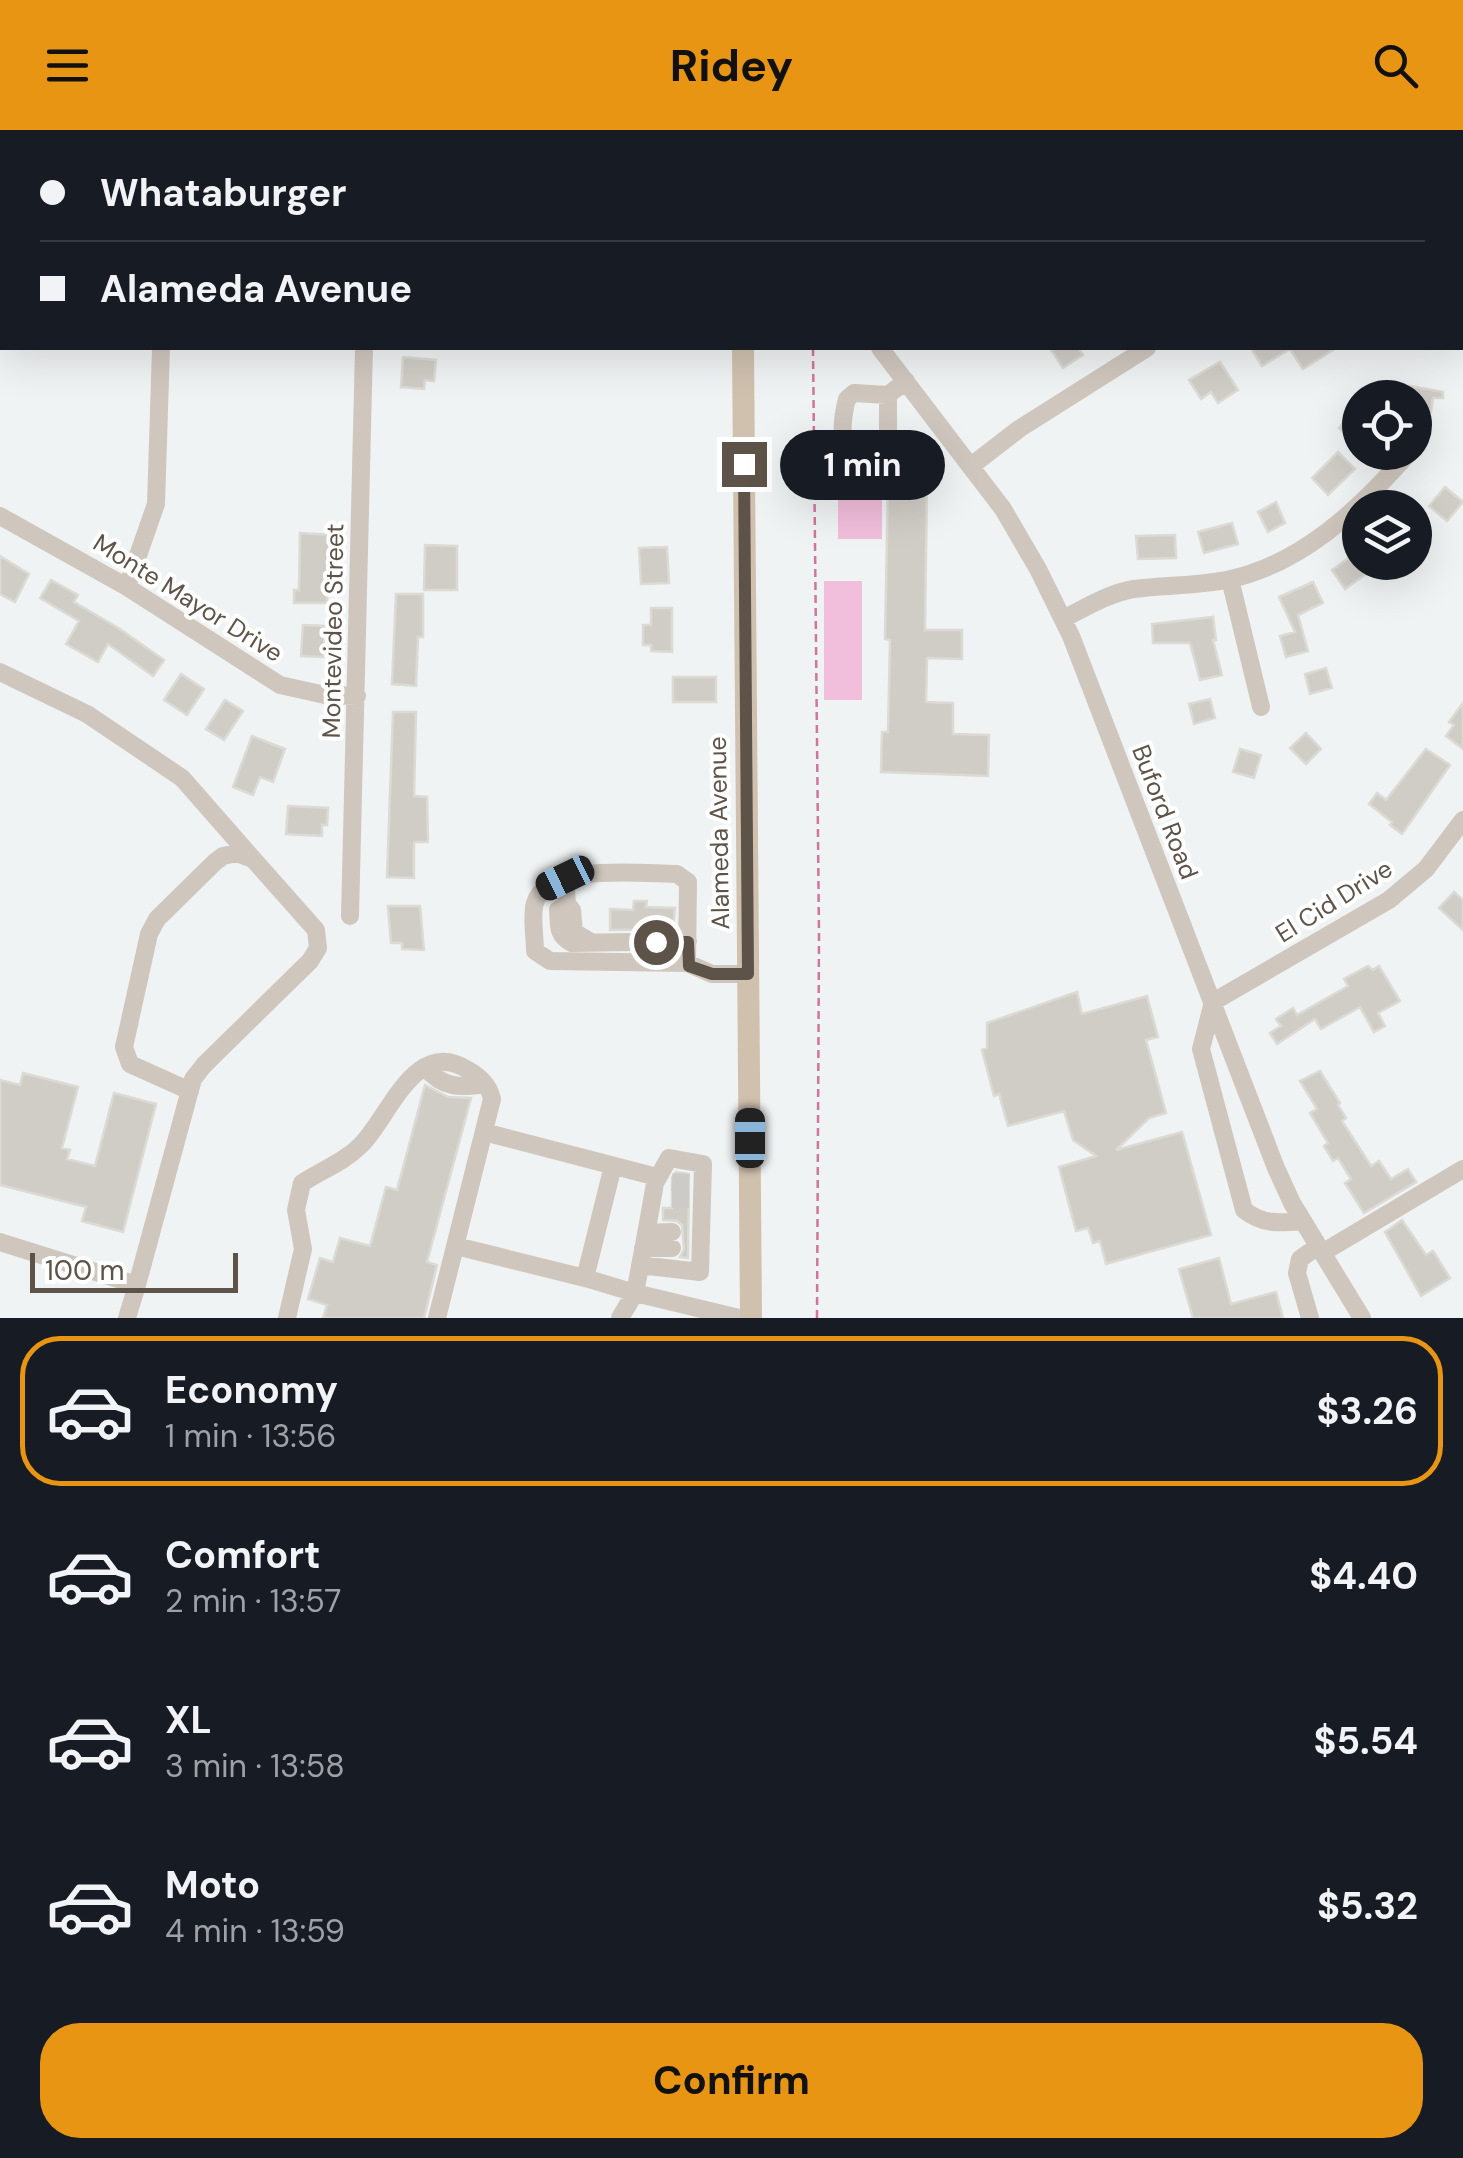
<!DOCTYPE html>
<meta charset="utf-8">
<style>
body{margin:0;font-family:"DM Sans",sans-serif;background:#242831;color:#f1f3f6;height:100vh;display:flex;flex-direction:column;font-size:38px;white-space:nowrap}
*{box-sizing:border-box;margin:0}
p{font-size:32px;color:#9ea1a6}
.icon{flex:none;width:55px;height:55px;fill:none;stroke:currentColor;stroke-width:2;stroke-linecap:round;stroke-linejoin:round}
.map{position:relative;height:1188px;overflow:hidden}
.panel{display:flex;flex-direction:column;background:#171b24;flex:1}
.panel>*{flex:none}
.top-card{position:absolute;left:0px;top:0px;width:1465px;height:220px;box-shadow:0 10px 40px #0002;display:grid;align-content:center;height:220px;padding:0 40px;background:#171b24}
.buttons{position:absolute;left:1342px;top:250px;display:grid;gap:20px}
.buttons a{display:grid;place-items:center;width:90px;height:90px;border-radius:50%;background:#171b24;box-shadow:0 10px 40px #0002;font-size:50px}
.scale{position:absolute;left:30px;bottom:25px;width:208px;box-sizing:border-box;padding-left:10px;border:5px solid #5e5348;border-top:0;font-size:28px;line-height:35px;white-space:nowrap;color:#5e5348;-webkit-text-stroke:8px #fff;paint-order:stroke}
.end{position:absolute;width:45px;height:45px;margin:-22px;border:12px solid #5e5348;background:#fff;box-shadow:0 0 0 5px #fff}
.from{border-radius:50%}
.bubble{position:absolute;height:70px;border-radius:35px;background:#171b24;box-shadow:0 10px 40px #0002;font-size:32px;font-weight:700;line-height:70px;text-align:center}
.car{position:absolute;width:30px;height:60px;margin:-30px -15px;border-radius:12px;box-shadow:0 0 8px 2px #0007;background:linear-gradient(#222 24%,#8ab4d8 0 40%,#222 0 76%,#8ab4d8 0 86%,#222 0)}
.top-card b{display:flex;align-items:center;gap:35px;height:95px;font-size:38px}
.top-card b+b{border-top:2px solid #363941}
.top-card i{width:25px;height:25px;background:#f1f3f6}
ul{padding:18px 0 0;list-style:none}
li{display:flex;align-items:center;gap:30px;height:150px;margin:0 20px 15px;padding:0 20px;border:5px solid transparent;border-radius:40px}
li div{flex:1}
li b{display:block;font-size:38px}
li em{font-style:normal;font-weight:700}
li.on{border-color:#e99514}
li>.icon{width:90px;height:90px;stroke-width:1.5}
.action{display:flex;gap:20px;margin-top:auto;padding:20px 40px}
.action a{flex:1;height:115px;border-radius:40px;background:#e99514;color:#111;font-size:40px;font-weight:700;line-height:115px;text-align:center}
header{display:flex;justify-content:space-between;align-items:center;height:130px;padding:0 40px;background:#e99514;color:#111;font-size:45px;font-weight:700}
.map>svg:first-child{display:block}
.green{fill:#f1bedb}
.building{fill:#d0cdc7;stroke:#dcdad4;stroke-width:2.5}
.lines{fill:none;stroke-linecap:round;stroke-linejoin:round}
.minor-tunnel{stroke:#cccbc8;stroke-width:18;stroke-dasharray:18 9;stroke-linecap:butt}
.path{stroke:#d0759e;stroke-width:2.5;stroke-dasharray:8 5;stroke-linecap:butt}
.minor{stroke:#cfc7be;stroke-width:18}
.major{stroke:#d0c1af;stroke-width:22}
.route{stroke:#5e5348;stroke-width:12}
.labels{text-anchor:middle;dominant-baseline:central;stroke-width:8;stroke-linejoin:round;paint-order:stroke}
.street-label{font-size:25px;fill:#5e5348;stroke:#fff}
</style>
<header><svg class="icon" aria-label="menu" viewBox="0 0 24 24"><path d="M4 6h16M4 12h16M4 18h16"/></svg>Ridey<svg class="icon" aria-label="search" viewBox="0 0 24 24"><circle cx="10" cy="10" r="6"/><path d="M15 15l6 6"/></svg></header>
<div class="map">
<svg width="1463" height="1188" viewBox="0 0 1463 1188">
<rect width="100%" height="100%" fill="#f0f3f3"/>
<!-- green -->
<path class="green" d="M838,353H882V409H838Z
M824,451H862V570H824Z"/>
<!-- building -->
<path class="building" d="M1050,218H1078L1083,225L1063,238Z
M1251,218H1336L1303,239L1290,219L1262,236Z
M403,227L436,230L434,251L425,250L424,259L401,257Z
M1220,232L1238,260L1218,273L1211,262L1201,269L1189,250Z
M1410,256L1443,262V268H1433L1431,282L1415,279V268H1408Z
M1360,273V316L1339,298Z
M1338,322L1355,339L1328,365L1312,348Z
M888,351L927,352L925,500H962V529L927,528L926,572L953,573V604L989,605L988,646L881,642L882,602H888L890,510L885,509Z
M1445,357L1463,372L1447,391L1429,376Z
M1276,372L1285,393L1268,402L1258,382Z
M1232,393L1238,414L1204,423L1198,402Z
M300,403L331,405L327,473H294V460H299Z
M1175,405L1176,428L1138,429L1136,406Z
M425,415L457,416V460H424Z
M667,417L669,453L641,454L639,418Z
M1360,420V432H1383L1345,459L1332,440Z
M0,426L29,444L15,472L0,464Z
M51,450L78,465L74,472L120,499L164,530L153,546L108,514L98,532L66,514L79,491L40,468Z
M1313,452L1323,473L1298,485L1308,521L1286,527L1280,506L1295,502L1279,467Z
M396,464H423V507H418L416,556L392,554Z
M651,478H672V522L651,521V515H643V495H651Z
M1213,487L1216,510H1213L1222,545L1200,550L1190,513H1153L1152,494Z
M303,495L325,496L323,527L301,526Z
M1326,538L1332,558L1310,564L1305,544Z
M181,544L204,559L187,585L164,570Z
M673,547H716V572H673Z
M1210,569L1215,588L1194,594L1189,574Z
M225,570L243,581L224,610L206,599Z
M1463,573V619L1446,606L1454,595L1449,592Z
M393,582H416L414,666L427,667L428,712H414V748L387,747Z
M1306,603L1321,619L1306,634L1290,618Z
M252,606L285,619L273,652L260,647L253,665L233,657Z
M1240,619L1261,625L1254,648L1233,642Z
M1426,619L1450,635L1402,704L1390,695L1392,692L1369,674L1377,663L1386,670Z
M288,676L328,678L327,695H322V706L286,704Z
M1454,762L1463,770V800L1439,778Z
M634,771H647L646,777L675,778L673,799L610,800V779L633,780Z
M388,776H420L424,820L402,819V813H391Z
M1368,836L1373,840L1379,836L1400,871L1378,883L1385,896L1374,902L1360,877L1321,899L1315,889L1277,914L1270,903L1281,896L1276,889L1293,878L1297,885L1348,856L1344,849Z
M1077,862L1082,884L1147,866L1158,907L1146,910L1166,983L1149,988L1116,1020L1182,1002L1211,1105L1106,1134L1100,1111L1093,1113L1088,1098L1076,1101L1059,1037L1096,1026L1073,1010L1064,981L1008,996L999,964L994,966L982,920L987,918V893Z
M1320,941L1340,973L1338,975L1346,988L1342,991L1371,1036L1379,1031L1391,1049L1408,1039L1416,1052L1364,1083L1345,1053L1351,1049L1338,1028L1333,1031L1324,1016L1328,1013L1310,983L1317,979L1300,951Z
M23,943L78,957L62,1018L70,1020L67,1029L95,1036L114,963L156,974L123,1102L82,1091L86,1077L0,1055V950L20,955Z
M425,955L448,967L471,968L427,1132L437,1135L424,1188H323L327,1175L308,1169L320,1128L333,1132L340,1108L370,1116L386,1057L397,1060Z
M676,1042L689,1044L688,1128L680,1127L684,1119L682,1095L677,1091L663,1090V1078H672V1048Z
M1402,1090L1426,1125L1433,1121L1450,1148L1421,1166L1385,1102Z
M1219,1128L1231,1174L1276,1162L1283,1188H1193L1179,1139Z"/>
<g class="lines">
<!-- minor-tunnel -->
<path class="minor-tunnel" d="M672,1052L689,1053
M672,1069H689"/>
<!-- path -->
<path class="path" d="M813,218L819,805L817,1188"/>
<!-- minor -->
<path class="minor" d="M581,0V2
M1343,0L1346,2
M163,2L164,0
M368,2V0
M1442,2L1444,0
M1462,116H1463
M880,218L1003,379L1038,439L1071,506L1276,1038L1292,1073L1362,1188
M888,265V325L881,335L859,339C838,325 841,292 847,269L854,263L888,265L906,251
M971,336L1019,299L1147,218
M0,386L127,457L280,555L325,565L357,566
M1230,449L1261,577
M127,457L156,374L161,218
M1063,489C1085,478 1109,463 1134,459C1164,455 1195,456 1226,450C1301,435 1358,380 1407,325
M0,542L87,584L182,648L253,729
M565,747L567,774L558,780C559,795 557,806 572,813L688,811
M567,774L572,780L574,802L589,811
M350,786L364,218
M687,833L688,752L677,744C643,744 547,732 535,773C531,786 535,807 535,821L550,831L687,833L712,844H748
M425,937C442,958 460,958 485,954
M484,1002L657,1047
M1303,1091C1280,1093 1263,1095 1244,1080L1201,919L1213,872L1389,770L1426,739L1463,690
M646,1103L672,1102
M0,1112L137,1155L127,1188
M456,1116L585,1148L613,1036
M643,1118H672
M1322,1123L1463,1039
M585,1148L635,1163C642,1126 649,1089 655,1053L669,1028L703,1034L700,1142L640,1135
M137,1155L193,949L204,935L310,831L318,818L316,800L253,729L237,723L223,726L215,732L157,789L149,804L124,917L130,934L190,961
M287,1188L303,1119L296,1080L302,1053C322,1040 344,1032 361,1015C390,986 415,906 468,940C480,947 489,955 492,969L437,1188
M620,1188L635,1163L739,1188
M1310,1188L1297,1143L1300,1129L1318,1116"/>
<!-- major -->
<path class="major" d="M637,0L640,2
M679,0L683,2
M742,2V0
M743,218L751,1188"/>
</g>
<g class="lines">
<!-- route -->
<path class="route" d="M656,812H688L689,836L712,844H748L744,334"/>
</g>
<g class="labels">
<!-- street labels -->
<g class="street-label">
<text transform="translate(188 468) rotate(32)">Monte Mayor Drive</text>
<text transform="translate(333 501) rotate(-89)">Montevideo Street</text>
<text transform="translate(1165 682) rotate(69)">Buford Road</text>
<text transform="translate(719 703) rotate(-91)">Alameda Avenue</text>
<text transform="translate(1334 771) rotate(-32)">El Cid Drive</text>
</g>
</g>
</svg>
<div class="buttons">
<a><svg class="icon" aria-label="locate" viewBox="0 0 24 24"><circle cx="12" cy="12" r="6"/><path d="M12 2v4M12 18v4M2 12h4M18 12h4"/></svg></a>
<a><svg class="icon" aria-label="layers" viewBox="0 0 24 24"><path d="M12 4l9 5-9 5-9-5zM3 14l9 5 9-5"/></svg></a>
</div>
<div class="scale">100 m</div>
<i class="end from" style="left:656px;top:812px"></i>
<i class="end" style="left:744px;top:334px"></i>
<div class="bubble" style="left:780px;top:300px;width:165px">1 min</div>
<i class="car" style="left:565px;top:748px;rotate:244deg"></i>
<i class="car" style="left:750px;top:1008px;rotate:0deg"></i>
<div class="top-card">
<b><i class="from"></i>Whataburger</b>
<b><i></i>Alameda Avenue</b>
</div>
</div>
<section class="panel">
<ul>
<li class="on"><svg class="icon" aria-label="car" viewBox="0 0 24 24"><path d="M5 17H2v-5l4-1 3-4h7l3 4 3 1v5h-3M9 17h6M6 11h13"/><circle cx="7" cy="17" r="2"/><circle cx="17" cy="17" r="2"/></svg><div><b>Economy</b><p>1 min · 13:56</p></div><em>$3.26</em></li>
<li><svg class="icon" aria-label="car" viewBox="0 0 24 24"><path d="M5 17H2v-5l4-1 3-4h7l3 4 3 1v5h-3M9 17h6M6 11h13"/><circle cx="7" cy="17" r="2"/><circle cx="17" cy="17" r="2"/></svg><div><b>Comfort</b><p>2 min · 13:57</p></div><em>$4.40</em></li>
<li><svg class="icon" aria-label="car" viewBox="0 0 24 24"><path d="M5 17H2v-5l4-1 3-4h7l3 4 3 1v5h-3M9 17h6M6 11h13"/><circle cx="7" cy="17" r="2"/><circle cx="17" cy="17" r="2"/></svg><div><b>XL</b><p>3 min · 13:58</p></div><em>$5.54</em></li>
<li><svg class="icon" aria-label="car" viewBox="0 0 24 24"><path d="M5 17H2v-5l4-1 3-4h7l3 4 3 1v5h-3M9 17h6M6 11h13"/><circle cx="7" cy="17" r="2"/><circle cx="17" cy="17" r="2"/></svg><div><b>Moto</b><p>4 min · 13:59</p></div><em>$5.32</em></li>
</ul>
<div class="action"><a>Confirm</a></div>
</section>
